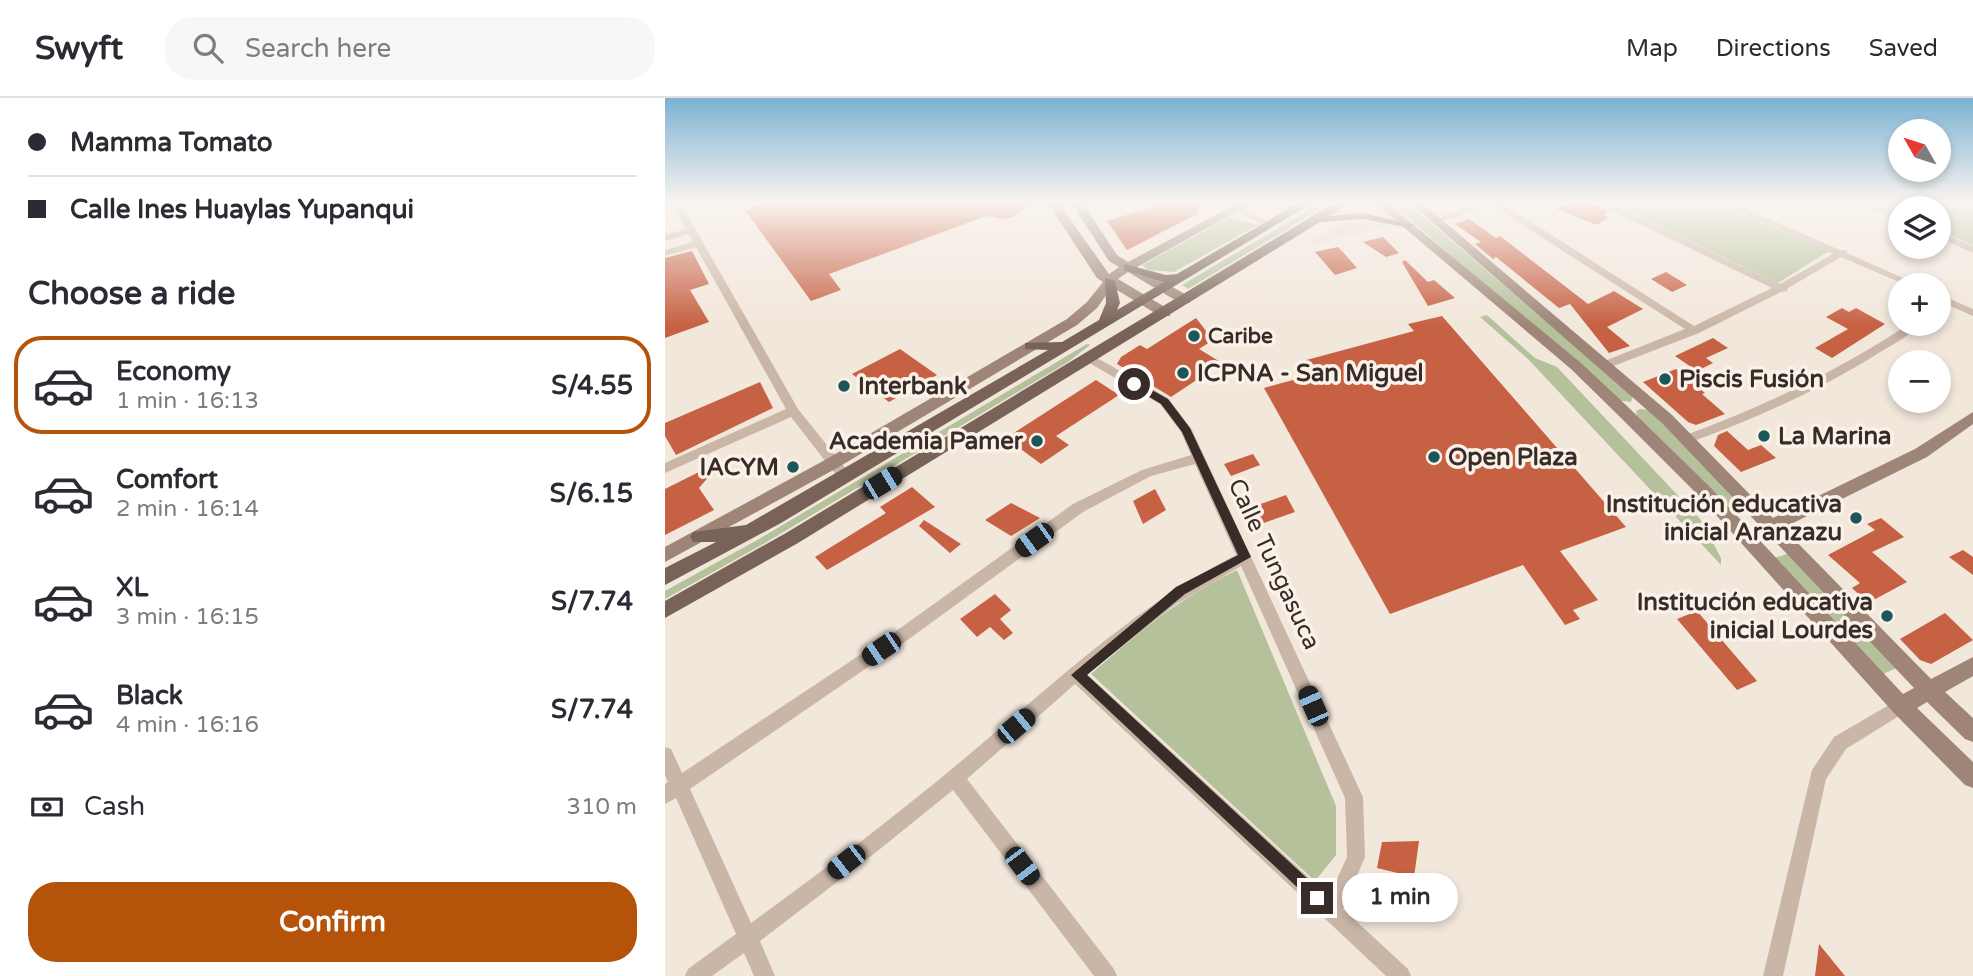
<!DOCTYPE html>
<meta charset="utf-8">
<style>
body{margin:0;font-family:"Varela Round",sans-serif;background:#f7f7f7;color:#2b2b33;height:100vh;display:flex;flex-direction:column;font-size:26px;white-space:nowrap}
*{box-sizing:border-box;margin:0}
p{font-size:23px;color:#7c7c81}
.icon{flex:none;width:38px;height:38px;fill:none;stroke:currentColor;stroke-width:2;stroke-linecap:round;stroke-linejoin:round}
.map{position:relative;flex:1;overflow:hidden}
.side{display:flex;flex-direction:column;background:#fff;width:665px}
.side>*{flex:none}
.top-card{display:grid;align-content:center;height:154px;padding:0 28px;background:#fff}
.needle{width:46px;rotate:309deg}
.tools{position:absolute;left:1223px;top:21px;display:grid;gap:14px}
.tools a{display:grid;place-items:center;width:63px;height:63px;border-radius:50%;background:#fff;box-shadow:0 4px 10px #0003;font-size:35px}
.end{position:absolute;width:32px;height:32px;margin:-16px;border:9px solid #372c28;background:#fff;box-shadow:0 0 0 4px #fff}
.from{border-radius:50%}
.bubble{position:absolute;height:49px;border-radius:24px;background:#fff;box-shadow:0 4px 10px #0003;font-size:23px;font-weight:700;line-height:49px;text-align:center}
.car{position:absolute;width:21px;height:42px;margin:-21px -10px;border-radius:9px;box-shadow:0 0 5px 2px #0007;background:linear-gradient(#222 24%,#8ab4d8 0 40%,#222 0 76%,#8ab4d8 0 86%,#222 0)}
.top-card b{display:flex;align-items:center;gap:24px;height:66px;font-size:26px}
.top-card b+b{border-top:2px solid #e1e1e2}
.top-card i{width:18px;height:18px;background:#2b2b33}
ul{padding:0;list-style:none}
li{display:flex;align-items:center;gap:21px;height:98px;margin:0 14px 10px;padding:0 14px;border:4px solid transparent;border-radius:28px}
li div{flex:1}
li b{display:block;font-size:26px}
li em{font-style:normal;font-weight:700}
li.current{border-color:#b45309}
li>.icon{width:63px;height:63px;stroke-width:1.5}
h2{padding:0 28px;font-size:32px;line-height:84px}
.pay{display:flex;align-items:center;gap:18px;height:77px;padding:0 28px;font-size:26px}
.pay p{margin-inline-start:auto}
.action{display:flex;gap:14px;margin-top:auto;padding:14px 28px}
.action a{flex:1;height:80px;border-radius:28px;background:#b45309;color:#fff;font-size:28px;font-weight:700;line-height:80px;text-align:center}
header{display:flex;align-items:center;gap:42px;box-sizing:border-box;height:98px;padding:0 35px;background:#fff;border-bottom:2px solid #e1e1e2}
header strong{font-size:33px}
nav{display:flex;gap:38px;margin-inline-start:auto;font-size:24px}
.search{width:490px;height:63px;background:#f7f7f7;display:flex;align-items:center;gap:18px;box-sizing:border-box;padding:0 24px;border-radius:28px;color:#7c7c81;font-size:26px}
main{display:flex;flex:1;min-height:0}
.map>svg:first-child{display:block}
.green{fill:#b5c19b}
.plaza{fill:#ead8c2}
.building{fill:#c76144}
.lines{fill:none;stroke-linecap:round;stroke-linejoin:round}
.street{fill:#cab6a7;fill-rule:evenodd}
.secondary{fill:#9e8578;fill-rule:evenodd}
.primary{fill:#796359;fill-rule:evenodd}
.route{fill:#372c28}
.poi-dot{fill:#1d5659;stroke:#faf1e8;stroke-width:2.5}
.labels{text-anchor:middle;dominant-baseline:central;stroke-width:7;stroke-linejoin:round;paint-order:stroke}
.far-poi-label{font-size:21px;font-weight:bold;fill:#372c28;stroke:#faf1e8;text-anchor:start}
.poi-label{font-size:24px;font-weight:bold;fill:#372c28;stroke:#faf1e8;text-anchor:start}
.street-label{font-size:24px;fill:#372c28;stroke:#faf1e8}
</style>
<header>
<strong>Swyft</strong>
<div class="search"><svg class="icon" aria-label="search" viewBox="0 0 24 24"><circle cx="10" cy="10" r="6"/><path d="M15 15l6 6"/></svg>Search here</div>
<nav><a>Map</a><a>Directions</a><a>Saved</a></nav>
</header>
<main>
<section class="side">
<div class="top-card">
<b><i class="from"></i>Mamma Tomato</b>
<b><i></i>Calle Ines Huaylas Yupanqui</b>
</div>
<h2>Choose a ride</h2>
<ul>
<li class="current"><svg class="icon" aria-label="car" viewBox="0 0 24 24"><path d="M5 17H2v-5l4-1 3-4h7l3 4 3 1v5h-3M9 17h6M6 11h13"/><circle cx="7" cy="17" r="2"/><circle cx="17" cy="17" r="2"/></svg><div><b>Economy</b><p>1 min · 16:13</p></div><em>S/4.55</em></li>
<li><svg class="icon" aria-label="car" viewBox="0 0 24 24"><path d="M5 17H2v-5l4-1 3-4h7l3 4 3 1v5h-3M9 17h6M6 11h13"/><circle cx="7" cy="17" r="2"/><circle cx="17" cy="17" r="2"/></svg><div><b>Comfort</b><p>2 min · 16:14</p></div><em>S/6.15</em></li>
<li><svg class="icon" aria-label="car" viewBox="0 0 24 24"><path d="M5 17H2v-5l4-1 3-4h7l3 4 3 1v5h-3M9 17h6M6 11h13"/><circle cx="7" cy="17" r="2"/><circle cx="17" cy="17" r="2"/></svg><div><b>XL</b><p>3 min · 16:15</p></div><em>S/7.74</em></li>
<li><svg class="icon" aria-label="car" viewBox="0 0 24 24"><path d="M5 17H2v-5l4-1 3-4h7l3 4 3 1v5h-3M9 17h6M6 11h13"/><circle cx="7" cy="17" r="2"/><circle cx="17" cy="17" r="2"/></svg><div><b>Black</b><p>4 min · 16:16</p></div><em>S/7.74</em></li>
</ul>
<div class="pay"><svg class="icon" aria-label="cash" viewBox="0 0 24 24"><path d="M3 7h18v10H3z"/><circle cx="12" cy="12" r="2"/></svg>Cash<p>310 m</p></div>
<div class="action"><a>Confirm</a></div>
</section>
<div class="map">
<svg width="1308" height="878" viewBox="0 0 1308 878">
<rect width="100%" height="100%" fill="#f2e7db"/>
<!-- green -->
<path class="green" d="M657,104H667L523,191L517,187Z
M974,104H1047L1164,153L1113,185L964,114Z
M1203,104H1308V147L1274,133V110H1236L1235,117Z
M739,105L745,107L968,298L966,304L951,302L733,111Z
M565,119L593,127L509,174L483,172L477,167Z
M822,217L870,260L892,269L1035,421L1056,460V467L863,261L815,219Z
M422,246L425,247L403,264L100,445L0,501V493L94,441Z
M975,311L985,312L1084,412L1073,417L972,318L971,313Z
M1125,455L1234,569L1218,576L1110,460Z
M572,472L671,708V757L650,783L426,576C475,533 513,501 572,472Z"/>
<!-- plaza -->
<path class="plaza" d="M705,124L725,128L648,146L644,144L676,126Z"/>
<!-- building -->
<path class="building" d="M103,104H368L348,119L337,121L321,118L164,176L176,192L146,203L80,112Z
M482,104H533L532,116L462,152L442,123L488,109Z
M908,104H926L943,114L939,117L944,119L932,127L891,111Z
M804,121L831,140L835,138L923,206L949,193L978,211L942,229L965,248L944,255L905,206L894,210L831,159L828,161L810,146L816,144L790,126Z
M718,139L734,155L721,159L698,144Z
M673,149L677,153L692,170L670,177L650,154Z
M27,153L44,186L25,192L44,224L0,240V160Z
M740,162L763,184L769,182L790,200L763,208L737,164Z
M1001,174L1022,187L1007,194L986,181Z
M1177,210L1184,214L1191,210L1220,226L1167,260L1150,250L1183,231L1161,219Z
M777,218L961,429L895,453L933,502L908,512L915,521L900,527L858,467L725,516L599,290L643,278L634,264L749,233L743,226Z
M531,220L548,242L534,251L557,265L506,299L452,266L456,259L475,247L482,251Z
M1048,240L1063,250L1041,260L1048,265L1032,273L1010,258Z
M235,251L272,277L224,304L187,276Z
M1011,271L1040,295L1037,296L1060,316L1031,327L1023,324L978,284Z
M431,282L454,297L391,338L404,347L376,366L341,340Z
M95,284L108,310L11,357L0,338V325Z
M1062,333L1083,352L1096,347L1111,360L1076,374L1049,348L1053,337Z
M588,356L595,367L566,378L559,366Z
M58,362L34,390L49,412L0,437V391Z
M247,389L270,409L162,472L150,459L221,415L215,409Z
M490,391L501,412L478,426L468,403Z
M621,397L630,414L596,426L587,409Z
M346,405L375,420L346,438L320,422Z
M1216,420L1239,439L1207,454L1242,484L1203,505L1187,490L1195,485L1163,457L1210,432L1202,426Z
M259,422L296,446L285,455L254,428Z
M1298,452L1308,459V477L1284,459Z
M330,496L346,512L335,521L348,535L339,542L325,529L312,539L295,521Z
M1032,513L1092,583L1072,592L1012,521Z
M1280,515L1308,542L1266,566L1255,562L1235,541Z
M754,743L749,779L712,770L717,744Z
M1154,846L1180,878H1150Z"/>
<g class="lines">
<!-- street -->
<path class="street" d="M6,104H15L133,311L185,376L187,379L185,382H175L126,319L0,375V365L121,311L31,149L0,158V152L28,144L23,136L0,143V137L21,131Z
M553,104H565L610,127L602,129Z
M816,104H835L1029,228L1107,190L929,104H941L956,111L962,104H971L962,114L1115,186L1168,156L1052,104H1065L1175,152H1181L1182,155L1254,187H1241L1176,159L1123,190L1122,193L1116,194L1034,235L941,271L935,267L937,264L1020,231L826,107L775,124L767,122Z
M1191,104H1204L1236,118V124Z
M1274,134L1308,148V155L1274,140Z
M1274,196L1308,211V218L1274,203Z
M1244,226H1256C1244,238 1227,247 1212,256C1153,293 1091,320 1026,344H1018L1016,341L1018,338C1098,309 1173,273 1244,226Z
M425,256L503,300L527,332L698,699L700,759L678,811L743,871L746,878H721L410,586L302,681L449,871L452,878H429L288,692L210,755L95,843L110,878H89L79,855L47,878H20L23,871L71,836L11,700L0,706V686L3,684L0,677V649L6,651L17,675L234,531L408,406L477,372L526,357L516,334L495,306L421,263V257ZM530,366L571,457C469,509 387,587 300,660C231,718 159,772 86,825L25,691L244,541L418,414L486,378ZM576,468L680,700L682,759L664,798L422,576L511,506Z
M1236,600L1242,603L1244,608L1242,613L1181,651L1161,681L1118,878H1098L1147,672L1169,639Z"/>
<!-- secondary -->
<path class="secondary" d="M382,104H393L444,176L454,169L444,163L406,104H417L452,157L463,164L575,104H589L472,169L525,199V205H515L463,174L453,181L505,212V218H495L447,189L432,210L412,227L172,370L0,464V449L160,362L402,221L422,204L438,184L432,180Z
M709,104H721L916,265L962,308L1046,390L1238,596L1249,590L1104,437H1093L1090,432L1094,427L997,325L744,104H756L1007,317L1108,420L1250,351L1308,314V326L1262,359L1118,430L1266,581L1308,559V578L1280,594L1308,620V644L1300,641L1262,604L1252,610L1308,664V690L1300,687L1229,615L1034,398L952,316L906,271Z"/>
<!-- primary -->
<path class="primary" d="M635,104H649L116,425L0,487V470L51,444H28L25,439L28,434L81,427L383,252L360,251V245L397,244L434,222L441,205L440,180L450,183L455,205L452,212L499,184L459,172V166L501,177L512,176Z
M671,104H685L665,118L698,115L750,127L744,130L698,121L655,124L133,445L0,520V503L121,435Z"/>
</g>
<!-- sky -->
<linearGradient id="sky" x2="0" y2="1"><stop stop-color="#7cb2d2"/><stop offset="0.46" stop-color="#f9f4ef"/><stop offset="1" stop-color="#f9f4ef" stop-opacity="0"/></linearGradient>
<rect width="1308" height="227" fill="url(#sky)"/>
<!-- route -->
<path class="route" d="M469,282L503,301L525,330L586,459L520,496L422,577L657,794L660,800L652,808L406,577L511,489L573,457L517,334L496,306L466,288Z"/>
<!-- markers -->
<g class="poi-dot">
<circle cx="529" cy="238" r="7"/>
<circle cx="518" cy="275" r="7"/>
<circle cx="1000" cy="281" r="7"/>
<circle cx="179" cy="288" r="7"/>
<circle cx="1099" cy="338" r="7"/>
<circle cx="372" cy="343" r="7"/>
<circle cx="769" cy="359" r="7"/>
<circle cx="128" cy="369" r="7"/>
<circle cx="1191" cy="420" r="7"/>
<circle cx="1222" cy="518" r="7"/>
</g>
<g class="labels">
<!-- far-poi labels -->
<g class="far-poi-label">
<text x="543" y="238">Caribe</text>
</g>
<!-- poi labels -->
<g class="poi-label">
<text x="532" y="275">ICPNA - San Miguel</text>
<text x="1014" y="281">Piscis Fusión</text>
<text x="193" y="288">Interbank</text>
<text x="1113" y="338">La Marina</text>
<text x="358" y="343" text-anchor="end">Academia Pamer</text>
<text x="783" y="359">Open Plaza</text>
<text x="114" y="369" text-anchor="end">IACYM</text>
<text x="1177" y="406" text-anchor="end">Institución educativa<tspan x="1177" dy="28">inicial Aranzazu</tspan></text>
<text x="1208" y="504" text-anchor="end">Institución educativa<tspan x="1208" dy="28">inicial Lourdes</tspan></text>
</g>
<!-- street labels -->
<g class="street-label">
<text transform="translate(609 466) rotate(65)">Calle Tungasuca</text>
</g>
</g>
</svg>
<div class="tools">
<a><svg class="needle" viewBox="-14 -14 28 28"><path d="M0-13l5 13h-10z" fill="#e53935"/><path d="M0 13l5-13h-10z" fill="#7c7c81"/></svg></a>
<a><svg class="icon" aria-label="layers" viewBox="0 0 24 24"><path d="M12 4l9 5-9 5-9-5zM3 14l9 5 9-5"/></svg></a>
<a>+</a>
<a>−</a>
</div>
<i class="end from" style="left:469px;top:286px"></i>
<i class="end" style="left:652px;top:800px"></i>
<div class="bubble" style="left:677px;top:775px;width:116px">1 min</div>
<i class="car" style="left:217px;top:385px;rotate:59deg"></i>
<i class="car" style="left:369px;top:442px;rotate:234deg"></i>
<i class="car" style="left:216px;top:551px;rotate:236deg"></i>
<i class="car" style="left:648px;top:608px;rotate:336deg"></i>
<i class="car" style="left:351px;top:628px;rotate:50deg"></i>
<i class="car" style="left:181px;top:764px;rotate:232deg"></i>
<i class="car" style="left:357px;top:768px;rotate:143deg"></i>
</div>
</main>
